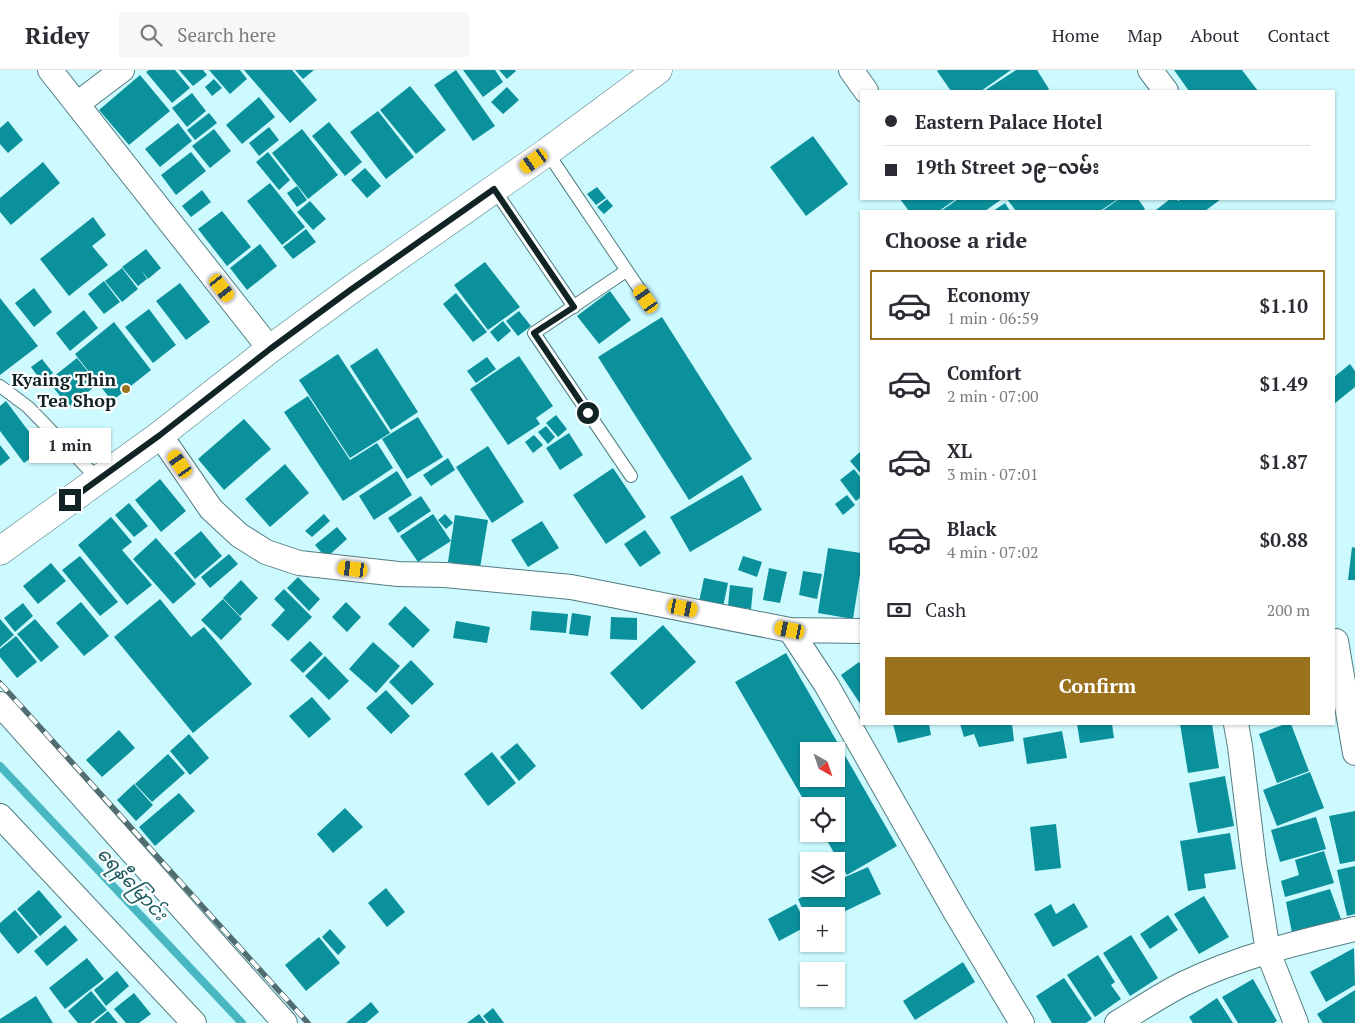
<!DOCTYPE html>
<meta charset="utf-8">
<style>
body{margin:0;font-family:"PT Serif","Noto Sans Myanmar",serif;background:#f7f7f7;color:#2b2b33;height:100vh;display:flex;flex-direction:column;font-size:19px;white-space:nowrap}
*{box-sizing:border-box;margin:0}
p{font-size:16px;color:#7c7c81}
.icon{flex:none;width:28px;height:28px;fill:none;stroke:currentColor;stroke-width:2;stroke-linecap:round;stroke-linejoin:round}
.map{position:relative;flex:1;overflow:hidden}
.panel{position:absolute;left:860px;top:140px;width:475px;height:515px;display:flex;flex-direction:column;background:#fff;border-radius:0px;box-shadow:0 1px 4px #0004}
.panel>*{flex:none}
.top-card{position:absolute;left:860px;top:20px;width:475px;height:110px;border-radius:0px;box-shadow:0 1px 4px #0004;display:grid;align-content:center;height:110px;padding:0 25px;background:#fff}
.needle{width:32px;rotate:140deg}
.buttons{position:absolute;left:800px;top:672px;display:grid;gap:10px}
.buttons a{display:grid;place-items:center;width:45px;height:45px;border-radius:0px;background:#fff;box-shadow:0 1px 4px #0004;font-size:25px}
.end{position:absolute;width:22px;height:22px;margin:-11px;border:6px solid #112325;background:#fff;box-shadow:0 0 0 2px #fff}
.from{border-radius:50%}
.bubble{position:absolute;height:35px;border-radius:0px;background:#fff;box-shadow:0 1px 4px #0004;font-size:16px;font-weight:700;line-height:35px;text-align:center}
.car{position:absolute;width:15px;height:30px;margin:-15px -8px;border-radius:6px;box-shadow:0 0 4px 1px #0007;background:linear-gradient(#f5c518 24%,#345 0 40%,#f5c518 0 76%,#345 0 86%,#f5c518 0)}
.top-card b{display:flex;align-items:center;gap:18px;height:48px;font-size:19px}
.top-card b+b{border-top:1px solid #e1e1e2}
.top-card i{width:12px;height:12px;background:#2b2b33}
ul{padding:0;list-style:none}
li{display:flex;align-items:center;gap:15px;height:70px;margin:0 10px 8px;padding:0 15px;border:2px solid transparent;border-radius:0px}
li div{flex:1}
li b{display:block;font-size:19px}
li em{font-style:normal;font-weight:700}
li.current{border-color:#9a721e}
li>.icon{width:45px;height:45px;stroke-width:1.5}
h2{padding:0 25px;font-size:22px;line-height:60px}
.pay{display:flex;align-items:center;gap:12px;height:55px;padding:0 25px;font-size:19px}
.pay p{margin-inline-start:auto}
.primary-button{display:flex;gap:10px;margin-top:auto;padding:10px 25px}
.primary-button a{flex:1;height:58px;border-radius:0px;background:#9a721e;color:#fff;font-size:20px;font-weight:700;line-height:58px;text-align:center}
header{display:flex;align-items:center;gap:30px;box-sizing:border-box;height:70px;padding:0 25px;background:#fff;border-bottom:1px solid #e1e1e2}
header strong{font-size:24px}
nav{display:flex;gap:28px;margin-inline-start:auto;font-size:18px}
.search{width:350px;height:45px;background:#f7f7f7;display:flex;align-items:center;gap:12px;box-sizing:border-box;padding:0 18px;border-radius:0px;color:#7c7c81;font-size:19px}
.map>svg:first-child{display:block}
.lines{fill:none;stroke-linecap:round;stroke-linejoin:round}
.stream{stroke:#48b7c2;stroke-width:8}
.building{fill:#0b919c;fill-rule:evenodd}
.lane-casing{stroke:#537d82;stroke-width:14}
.street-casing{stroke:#537d82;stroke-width:26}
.secondary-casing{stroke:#537d82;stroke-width:29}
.lane{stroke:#fff;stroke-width:12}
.street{stroke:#fff;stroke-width:24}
.secondary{stroke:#fff;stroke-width:28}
.rail-casing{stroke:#516d70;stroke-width:5.5}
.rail{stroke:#fff;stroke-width:4;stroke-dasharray:11;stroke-linecap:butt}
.route{stroke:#112325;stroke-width:6}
.poi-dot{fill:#9a721e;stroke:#fff;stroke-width:2}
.labels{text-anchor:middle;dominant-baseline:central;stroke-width:4.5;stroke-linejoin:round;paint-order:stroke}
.poi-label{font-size:18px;font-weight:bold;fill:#112325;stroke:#fff;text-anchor:end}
.water-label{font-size:19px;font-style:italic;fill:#1d5b61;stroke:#fff}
</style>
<header>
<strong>Ridey</strong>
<div class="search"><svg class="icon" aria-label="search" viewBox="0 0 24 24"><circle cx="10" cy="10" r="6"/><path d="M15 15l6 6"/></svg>Search here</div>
<nav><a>Home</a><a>Map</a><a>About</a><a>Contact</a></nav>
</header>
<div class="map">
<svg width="1355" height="953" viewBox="0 0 1355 953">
<rect width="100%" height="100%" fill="#ccfaff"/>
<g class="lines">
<!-- stream -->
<path class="stream" d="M0,696L242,953"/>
</g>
<!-- building -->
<path class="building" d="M149,0H175L190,18L172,33L146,2Z
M179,0H203L207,5L193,16Z
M209,0H240L247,9L230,24Z
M244,0H292L317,30L290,53Z
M295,0H314L303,9Z
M456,0L495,56L473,71L434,15Z
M463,0H495L503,12L483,27Z
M499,0H515L516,1L507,9Z
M939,0H1011L981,21H951L937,1Z
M1016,0H1037L1049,19L1045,21H984Z
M1174,0H1242L1258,21H1189Z
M140,5L170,41L129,75L99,40Z
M214,9L222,18L212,26L205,17Z
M410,16L446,60L416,84L380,40Z
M507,17L519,30L503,44L491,32Z
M192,23L206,41L187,57L172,38Z
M259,27L275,47L242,74L226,55Z
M378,41L414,87L386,109L350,62Z
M209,43L217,53L195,70L187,60Z
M8,51L23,70L8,83L0,74V58Z
M329,52L362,92L345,106L312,66Z
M178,53L192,71L160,97L145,79Z
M269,57L279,70L259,86L249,73Z
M214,59L231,81L210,98L192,76Z
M302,59L338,105L308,129L272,83Z
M813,66L848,114L806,146L770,97Z
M191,82L206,101L176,125L161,105Z
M268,82L290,110L279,120L256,92Z
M43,92L60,113L11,155L0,142V128Z
M365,98L381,116L367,128L351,110Z
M270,113L305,157L282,175L247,131Z
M297,116L307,130L297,137L287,123Z
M597,117L606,128L596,135L587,124Z
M202,120L211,132L191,147L182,136Z
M607,129L613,136L604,144L597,137Z
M900,129H956L939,141H909Z
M958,129H1002L985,141H941Z
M1007,129H1118L1100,141H1016Z
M1119,129H1138L1145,139L1142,141H1102Z
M1170,129H1176L1178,131L1182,129H1221L1205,141H1157L1156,140Z
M310,131L326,149L313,160L297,142Z
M1005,133L1010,141H993Z
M222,141L251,177L227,196L198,159Z
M93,147L106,165L92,176L108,195L69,226L40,189Z
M306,159L316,172L293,189L283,177Z
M260,174L277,196L247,220L230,198Z
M146,179L161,198L148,209L141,200L147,209L138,216L122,197Z
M485,192L520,237L488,260L454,215Z
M122,198L138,219L122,232L105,211Z
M104,211L120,232L104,244L88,224Z
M180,213L210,252L186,270L156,231Z
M34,218L52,242L34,257L15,233Z
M610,221L631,250L599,274L577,246Z
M456,223L487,262L473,272L443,234Z
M0,228L38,276L0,305Z
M149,239L176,275L153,293L125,257Z
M84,240L98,258L70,281L56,263Z
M519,241L531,256L518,266L506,251Z
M662,247L752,389L689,430L598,287Z
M503,251L511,261L498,272L490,262Z
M114,252L151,300L112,331L75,284Z
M377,278L418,342L391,360L350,296Z
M338,284L390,363L350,388L299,310Z
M519,286L553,336L536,348L540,354L508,375L470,319Z
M487,287L496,299L476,313L467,301Z
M77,288L98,314L69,337L48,311Z
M42,289L53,303L42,312L31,297Z
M1350,294L1355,301V317L1334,334V307Z
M308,326L350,390L377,373L393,398L343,431L284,342Z
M6,331L42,379L24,393L0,361V336Z
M556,345L567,359L558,367L546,353Z
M418,347L443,387L407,409L382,369Z
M244,349L271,379L224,420L198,389Z
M546,356L555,367L548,374L538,362Z
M569,363L583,385L560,400L546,378Z
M534,365L543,375L533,383L525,372Z
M0,375L10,388L0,396Z
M488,376L524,432L492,453L456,397Z
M861,381V404L850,391Z
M448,388L455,400L431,416L423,405Z
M285,394L309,423L270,457L245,429Z
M613,398L646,447L606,474L573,425Z
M854,399L861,408V427L856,431L840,410Z
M397,401L412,425L374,450L359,426Z
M742,405L762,440L690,482L670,447Z
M160,409L186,441L161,462L135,430Z
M847,425L855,435L843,445L835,434Z
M421,426L431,441L398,463L388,448Z
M129,433L148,456L134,467L115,445Z
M324,444L330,451L312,467L305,461Z
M433,444L451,471L418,492L400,466Z
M445,444L453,453L446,459L438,450Z
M455,445L488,450L480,498L448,492Z
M111,447L132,472L122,480L152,515L127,535L78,475Z
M542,451L559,478L528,497L511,470Z
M337,457L347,469L326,488L315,475Z
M645,460L661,483L640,497L624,474Z
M201,461L222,486L195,509L174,483Z
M156,468L196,514L173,534L133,489Z
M1352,477L1355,478V510H1348Z
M828,478L861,483V498L853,549L818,543Z
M229,484L238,494L210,518L201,507Z
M80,486L118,532L100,546L62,500Z
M743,486L762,492L757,507L738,500Z
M51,493L66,511L38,534L23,516Z
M769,498L787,502L780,533L763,530Z
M803,501L822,504L817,529L799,525Z
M298,507L320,529L309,541L287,518Z
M704,508L728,513L723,537L699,532Z
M241,510L258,528L240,546L223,528Z
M730,515L753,518L751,539L728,536Z
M284,519L312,547L288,571L271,555L285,540L274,529Z
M160,529L191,567L204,557L252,614L193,663L114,567Z
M223,529L242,549L221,570L201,550Z
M81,532L109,566L84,586L56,553Z
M346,532L361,547L347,562L332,547Z
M23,533L33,546L15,562L4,548Z
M405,536L430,560L413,578L388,554Z
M532,541L568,544L566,563L530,560Z
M572,543L591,546L588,566L569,564Z
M611,547L637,548V570L610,569Z
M0,549L14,565L0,577Z
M35,549L59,577L41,592L17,564Z
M456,551L490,557L487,573L453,568Z
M663,555L696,592L642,640L610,603Z
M16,566L37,592L17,608L0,587V579Z
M310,571L323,584L303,603L290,590Z
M373,572L400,596L376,623L349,599Z
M786,583L897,776L847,805L823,764H836V736H809V739L735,612ZM809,681H836V709H809Z
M325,586L349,611L329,630L305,606Z
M411,590L434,614L412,635L389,612Z
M859,592L861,595V635L841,605Z
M386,620L410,646L391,664L366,638Z
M312,627L331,649L309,668L289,646Z
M893,654H929L931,665L898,673Z
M960,654H1012L1014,671L979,677L974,664L964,667Z
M1077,654H1112L1114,668L1080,673Z
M1180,654H1212L1219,698L1188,703Z
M1285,654H1291L1309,701L1277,713L1259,664Z
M119,660L135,678L102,707L86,690Z
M1062,661L1067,688L1027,694L1023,668Z
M189,664L209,688L190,705L170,681Z
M517,673L536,696L519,711L500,687Z
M492,682L516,713L488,736L464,704Z
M168,684L185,703L152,732L135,714Z
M1310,702L1324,738L1277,756L1263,720Z
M1225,706L1234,756L1198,763L1189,713Z
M134,714L153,735L136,751L117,730Z
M179,723L195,741L155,776L139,757Z
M345,738L363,757L333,783L317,764Z
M1355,741V791L1340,794L1329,746Z
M1316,747L1326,779L1280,792L1271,760Z
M1056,754L1061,798L1035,801L1030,757Z
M1230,763L1236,799L1204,804L1206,818L1188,821L1180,771Z
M1324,781L1334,813L1285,827L1281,811L1299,805L1295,790Z
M1355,796V844L1347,846L1337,800Z
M868,797L881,824L835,846H809V854L798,829L821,819H836V811Z
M386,818L405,842L387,857L368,833Z
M1330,819L1341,849L1292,863L1286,832Z
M39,820L62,847L40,866L17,839Z
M1204,826L1229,867L1199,884L1174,844Z
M1074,833L1088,857L1053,877L1034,844L1051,834L1056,844Z
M796,834L807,856L779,871L768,849Z
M15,840L38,867L18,884L0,862V853Z
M1168,845L1178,860L1150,879L1140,864Z
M65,855L78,870L47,896L34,881Z
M330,859L346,877L338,885L322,867Z
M1131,865L1158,908L1130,926L1103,883Z
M319,867L340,893L306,921L285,895Z
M1354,878L1355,915L1326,932L1310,902Z
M1098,885L1115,912L1111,915L1121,929L1095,947L1067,905Z
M87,888L104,909L65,939L49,918Z
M963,892L975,912L915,950L903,931Z
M117,901L129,916L106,936L94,920Z
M1064,908L1092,949L1086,953H1052L1036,926Z
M1253,909L1277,951L1274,953H1238L1222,927Z
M1355,920V953H1323L1317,944Z
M91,921L107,940L90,953H78L68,941Z
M134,923L151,944L139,953H126L114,939Z
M36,926L53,953H0V949Z
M1217,928L1233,953H1193L1189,947Z
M371,932L379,942L366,953H346Z
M493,938L504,953H489L483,946Z
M108,941L118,953H94Z
M479,944L486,953H467Z"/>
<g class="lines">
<defs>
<path id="lane" d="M547,82L646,229
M494,119L574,237
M626,201L534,263L631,406
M0,316L28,337L99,410"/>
<path id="street" d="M50,0L270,279
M851,0L866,21
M1150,0L1166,21
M77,34L122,0
M160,365L211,439L239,465L266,482L299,493L398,504L445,505L571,517L790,560L861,561
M790,560L827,616L956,843L1022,953
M1336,571L1355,683
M0,634L285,953
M1236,654L1240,676L1254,792L1268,882L1296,953
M0,746L194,953
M1117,953C1139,940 1161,925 1183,914C1238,887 1296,873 1355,859"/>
<path id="secondary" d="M0,481L160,365L270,279L349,221L547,82L658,0"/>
</defs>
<!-- lane casing -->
<use href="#lane" class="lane-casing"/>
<!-- street casing -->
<use href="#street" class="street-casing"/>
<!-- secondary casing -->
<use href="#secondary" class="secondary-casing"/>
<!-- lane -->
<use href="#lane" class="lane"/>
<!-- street -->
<use href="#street" class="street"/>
<!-- secondary -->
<use href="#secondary" class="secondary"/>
<defs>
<path id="rail" d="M0,613L308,953"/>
</defs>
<!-- rail casing -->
<use href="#rail" class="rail-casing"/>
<!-- rail -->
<use href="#rail" class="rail"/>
</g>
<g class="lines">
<!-- route -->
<path class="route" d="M70,430L160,365L270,279L349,221L494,119L574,237L534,263L588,343"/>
</g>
<!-- markers -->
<circle class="poi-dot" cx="126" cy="319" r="5"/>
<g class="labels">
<!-- poi labels -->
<g class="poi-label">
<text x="116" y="309">Kyaing Thin<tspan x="116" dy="21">Tea Shop</tspan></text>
</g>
<!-- water labels -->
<g class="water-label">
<text transform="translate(133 813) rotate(47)">ရေနီမြောင်း</text>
</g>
</g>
</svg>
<div class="buttons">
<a><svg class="needle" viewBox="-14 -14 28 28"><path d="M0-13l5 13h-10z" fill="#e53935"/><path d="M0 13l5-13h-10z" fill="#7c7c81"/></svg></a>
<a><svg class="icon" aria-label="locate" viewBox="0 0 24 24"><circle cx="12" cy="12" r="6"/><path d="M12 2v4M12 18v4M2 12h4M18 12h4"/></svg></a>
<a><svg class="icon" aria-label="layers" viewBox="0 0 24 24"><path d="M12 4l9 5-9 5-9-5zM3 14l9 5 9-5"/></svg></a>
<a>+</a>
<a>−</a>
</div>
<i class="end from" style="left:588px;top:343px"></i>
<i class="end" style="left:70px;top:430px"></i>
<div class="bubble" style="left:29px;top:358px;width:82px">1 min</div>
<i class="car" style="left:534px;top:91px;rotate:235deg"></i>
<i class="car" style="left:222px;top:218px;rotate:142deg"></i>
<i class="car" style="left:646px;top:229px;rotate:325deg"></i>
<i class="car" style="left:180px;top:394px;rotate:325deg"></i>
<i class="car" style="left:353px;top:499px;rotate:277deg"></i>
<i class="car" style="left:683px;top:538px;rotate:101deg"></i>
<i class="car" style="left:790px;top:560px;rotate:281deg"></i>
<div class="top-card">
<b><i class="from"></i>Eastern Palace Hotel</b>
<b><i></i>19th Street ၁၉−လမ်း</b>
</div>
<section class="panel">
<h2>Choose a ride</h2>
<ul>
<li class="current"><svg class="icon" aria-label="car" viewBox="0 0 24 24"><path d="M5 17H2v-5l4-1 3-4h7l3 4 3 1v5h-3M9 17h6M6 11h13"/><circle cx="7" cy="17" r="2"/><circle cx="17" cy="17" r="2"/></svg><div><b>Economy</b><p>1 min · 06:59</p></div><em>$1.10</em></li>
<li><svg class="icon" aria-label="car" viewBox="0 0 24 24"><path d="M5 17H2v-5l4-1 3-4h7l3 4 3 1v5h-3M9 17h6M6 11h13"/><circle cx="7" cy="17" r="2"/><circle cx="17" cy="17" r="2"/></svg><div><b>Comfort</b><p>2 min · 07:00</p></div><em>$1.49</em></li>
<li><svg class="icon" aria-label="car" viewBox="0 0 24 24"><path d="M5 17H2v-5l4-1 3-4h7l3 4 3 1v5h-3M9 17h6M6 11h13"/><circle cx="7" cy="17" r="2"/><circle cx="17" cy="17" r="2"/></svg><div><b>XL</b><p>3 min · 07:01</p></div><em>$1.87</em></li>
<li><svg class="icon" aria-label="car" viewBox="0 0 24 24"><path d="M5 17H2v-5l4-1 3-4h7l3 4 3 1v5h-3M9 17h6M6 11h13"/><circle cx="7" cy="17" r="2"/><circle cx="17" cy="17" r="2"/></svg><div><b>Black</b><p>4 min · 07:02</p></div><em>$0.88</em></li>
</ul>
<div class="pay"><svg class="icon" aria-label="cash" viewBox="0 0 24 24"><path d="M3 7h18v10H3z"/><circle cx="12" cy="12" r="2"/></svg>Cash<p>200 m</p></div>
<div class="primary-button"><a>Confirm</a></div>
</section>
</div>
